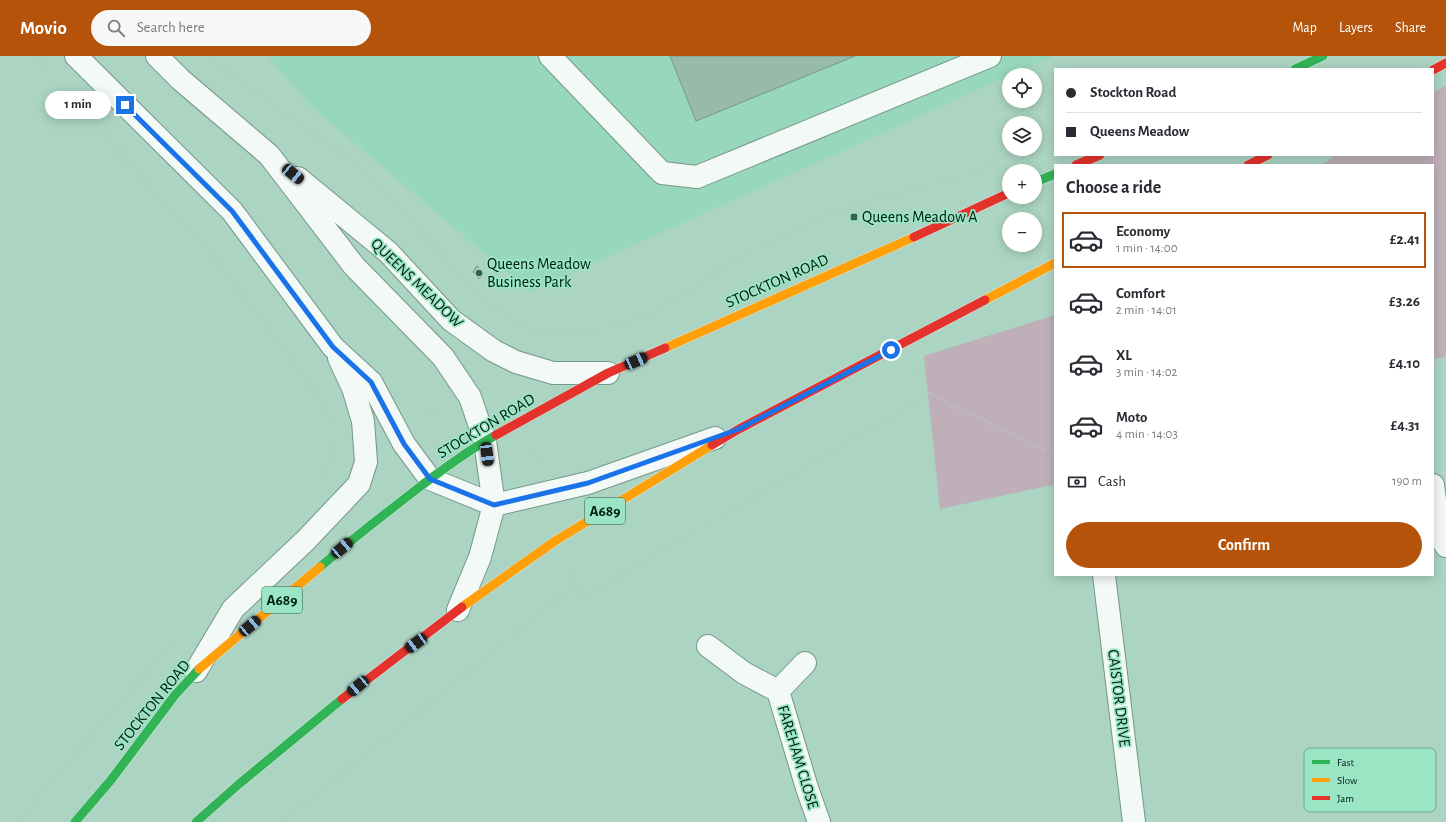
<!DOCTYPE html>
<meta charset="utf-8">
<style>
body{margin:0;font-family:"Alegreya Sans",sans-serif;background:#f7f7f7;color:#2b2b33;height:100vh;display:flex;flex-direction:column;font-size:15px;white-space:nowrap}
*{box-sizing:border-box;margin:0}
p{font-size:13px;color:#7c7c81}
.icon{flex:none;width:22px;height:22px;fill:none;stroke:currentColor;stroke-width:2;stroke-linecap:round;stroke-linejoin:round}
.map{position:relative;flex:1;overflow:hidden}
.drawer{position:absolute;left:1054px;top:108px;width:380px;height:412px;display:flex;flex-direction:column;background:#fff;border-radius:0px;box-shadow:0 2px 10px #0003}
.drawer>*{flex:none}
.hud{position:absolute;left:1054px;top:12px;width:380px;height:88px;border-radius:0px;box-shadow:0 2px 10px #0003;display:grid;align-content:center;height:88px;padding:0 12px;background:#fff}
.tools{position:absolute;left:1002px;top:12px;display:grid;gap:8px}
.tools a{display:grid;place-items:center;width:40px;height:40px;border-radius:50%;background:#fff;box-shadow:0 2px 10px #0003;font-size:20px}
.end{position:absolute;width:18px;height:18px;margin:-9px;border:5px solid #1a73e8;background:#fff;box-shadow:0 0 0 2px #fff}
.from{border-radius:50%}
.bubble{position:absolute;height:28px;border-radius:14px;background:#fff;box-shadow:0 2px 10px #0003;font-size:13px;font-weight:700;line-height:28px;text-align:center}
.car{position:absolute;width:12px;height:24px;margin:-12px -6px;border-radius:5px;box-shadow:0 0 3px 1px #0007;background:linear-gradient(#222 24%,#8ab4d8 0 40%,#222 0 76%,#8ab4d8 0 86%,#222 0)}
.hud b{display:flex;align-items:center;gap:14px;height:38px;font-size:15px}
.hud b+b{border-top:1px solid #e1e1e2}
.hud i{width:10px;height:10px;background:#2b2b33}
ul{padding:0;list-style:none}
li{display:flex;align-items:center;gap:12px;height:56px;margin:0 8px 6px;padding:0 4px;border:2px solid transparent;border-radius:0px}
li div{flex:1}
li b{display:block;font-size:15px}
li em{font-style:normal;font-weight:700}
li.selected{border-color:#b45309}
li>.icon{width:36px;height:36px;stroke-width:1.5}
h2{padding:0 12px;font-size:18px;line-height:48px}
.pay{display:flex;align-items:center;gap:10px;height:44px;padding:0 12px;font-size:15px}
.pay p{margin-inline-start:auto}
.button{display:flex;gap:8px;margin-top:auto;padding:8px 12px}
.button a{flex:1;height:46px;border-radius:24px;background:#b45309;color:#fff;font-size:16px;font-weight:700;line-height:46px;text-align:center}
header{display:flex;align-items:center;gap:24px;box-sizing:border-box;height:56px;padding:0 20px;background:#b45309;color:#fff}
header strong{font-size:19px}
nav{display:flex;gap:22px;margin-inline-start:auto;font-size:14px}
.search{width:280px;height:36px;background:#f7f7f7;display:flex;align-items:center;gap:10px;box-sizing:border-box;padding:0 14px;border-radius:22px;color:#7c7c81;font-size:15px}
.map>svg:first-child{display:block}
.built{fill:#97d7bb}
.green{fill:#beafb9}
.building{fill:#97baab;stroke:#77988a}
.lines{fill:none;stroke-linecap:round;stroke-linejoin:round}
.street-casing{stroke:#769789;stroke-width:24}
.fast-casing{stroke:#d9ece4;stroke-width:10}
.slow-casing{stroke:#d9ece4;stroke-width:10}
.jam-casing{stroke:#d9ece4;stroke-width:10}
.path{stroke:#bdcac5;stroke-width:2.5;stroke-dasharray:1 3;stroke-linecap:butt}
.street{stroke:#f2f9f6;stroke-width:22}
.fast{stroke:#30b455;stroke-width:9}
.slow{stroke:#ff9f0a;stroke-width:9}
.jam{stroke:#e5322d;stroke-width:9}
.route{stroke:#1a73e8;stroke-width:5}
.poi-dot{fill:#3c5d50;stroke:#9ae5c4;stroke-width:1.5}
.labels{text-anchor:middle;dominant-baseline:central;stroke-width:3.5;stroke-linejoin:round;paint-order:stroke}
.shield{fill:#9ae5c4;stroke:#2e5947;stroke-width:1}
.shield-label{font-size:15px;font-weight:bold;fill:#001d12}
.poi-label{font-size:16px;fill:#001d12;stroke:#9ae5c4;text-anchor:start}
.street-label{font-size:16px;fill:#001d12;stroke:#9ae5c4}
.key{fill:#9ae5c4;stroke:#6ca98f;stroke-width:1}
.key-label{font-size:11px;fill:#001d12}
</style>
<header>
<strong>Movio</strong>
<div class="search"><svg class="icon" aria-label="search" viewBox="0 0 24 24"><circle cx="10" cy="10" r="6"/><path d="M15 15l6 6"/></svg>Search here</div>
<nav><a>Map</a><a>Layers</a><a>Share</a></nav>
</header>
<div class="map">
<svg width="1446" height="766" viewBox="0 0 1446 766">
<rect width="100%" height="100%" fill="#abd4c2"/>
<!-- built -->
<path class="built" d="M268,0H1053L530,236L311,50Z"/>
<!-- green -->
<path class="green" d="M1446,29V301L1433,303V109H1321L1336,99H1433V37Z
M1055,259V429L1047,430L940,453L924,300Z"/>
<!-- building -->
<path class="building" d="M670,0H855L696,65Z
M477,210L484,217L479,223L473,216Z"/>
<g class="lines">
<defs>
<path id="street" d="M76,0L232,155L333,291L371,326L404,388L430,423L494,449L588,427L715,382
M157,0L181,24L269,99L354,210L443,301L470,341L485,385L494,449L480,501L458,554
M550,0L662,117L697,121L990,0
M298,122L388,196L451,264L494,295L516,306L553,317H608
M1433,429L1440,480L1446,490
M1104,519L1134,766
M708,590L744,617L778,635L805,607
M196,615L233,553L306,484L359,428L366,406L363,365L353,332L339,302
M778,635L807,732L819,766"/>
<path id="fast" d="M1295,13L1323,0
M1035,126L1055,118
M320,511C349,486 378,463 408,440C436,418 465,396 496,379
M75,766L111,724L175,639L199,613
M196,766L239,728L342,643"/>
<path id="slow" d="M985,244L1055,207
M665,292L914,181
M462,551L555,485L712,389
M199,613L320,511"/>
<path id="jam" d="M1433,14L1446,7
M1076,109L1100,99
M1248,109L1268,99
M914,181L1009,137
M496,379L608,317L665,292
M712,389L739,373L985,244
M342,643L462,551"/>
</defs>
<!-- street casing -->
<use href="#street" class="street-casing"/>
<!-- fast casing -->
<use href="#fast" class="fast-casing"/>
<!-- slow casing -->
<use href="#slow" class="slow-casing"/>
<!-- jam casing -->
<use href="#jam" class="jam-casing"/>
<!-- path -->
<path class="path" d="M36,0L50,14
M206,0L361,112L435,191L480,242L529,273L557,277L589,276L646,261L753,193L850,150L966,119L1026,93
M1209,13L1236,0
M96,63L103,71L118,97
M125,89L118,97L200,184L287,297L316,338L332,370
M1035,89L1055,80
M917,311L930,338
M1433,311L1446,299
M422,362L442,351
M534,391L537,410
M319,426L331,405L333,378
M568,510L584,541L930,338L1052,398H1055
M17,766L138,626L180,581
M282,766L577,528"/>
<!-- street -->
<use href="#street" class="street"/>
<!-- fast -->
<use href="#fast" class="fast"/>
<!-- slow -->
<use href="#slow" class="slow"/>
<!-- jam -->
<use href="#jam" class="jam"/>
</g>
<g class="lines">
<!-- route -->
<path class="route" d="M125,49L232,155L333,291L371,326L404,388L430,423L494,449L588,427L739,373L891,294"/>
</g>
<!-- markers -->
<g class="poi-dot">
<rect x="850" y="157" width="8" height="8" rx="2"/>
<circle cx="479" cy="217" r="4"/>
</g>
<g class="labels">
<!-- shield labels -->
<g class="shield">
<rect x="585" y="442" width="40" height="26" rx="3"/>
<rect x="262" y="531" width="40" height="26" rx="3"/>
</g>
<g class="shield-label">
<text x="605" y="455">A689</text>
<text x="282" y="544">A689</text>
</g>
<!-- poi labels -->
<g class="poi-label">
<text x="862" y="161">Queens Meadow A</text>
<text x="487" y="208">Queens Meadow<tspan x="487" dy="18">Business Park</tspan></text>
</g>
<!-- street labels -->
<g class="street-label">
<text transform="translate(777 225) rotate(-24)">STOCKTON ROAD</text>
<text transform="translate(417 227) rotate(44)">QUEENS MEADOW</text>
<text transform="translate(486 370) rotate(-31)">STOCKTON ROAD</text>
<text transform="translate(1119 642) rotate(83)">CAISTOR DRIVE</text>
<text transform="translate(152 649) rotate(-51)">STOCKTON ROAD</text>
<text transform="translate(798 701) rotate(73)">FAREHAM CLOSE</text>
</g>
</g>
<!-- legend -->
<rect x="1304" y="692" width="132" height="64" rx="6" class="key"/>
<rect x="1312" y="704" width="18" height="4" fill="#30b455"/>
<rect x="1312" y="722" width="18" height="4" fill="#ff9f0a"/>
<rect x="1312" y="740" width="18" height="4" fill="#e5322d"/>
<g class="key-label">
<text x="1337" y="710">Fast</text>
<text x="1337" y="728">Slow</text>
<text x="1337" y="746">Jam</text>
</g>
</svg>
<div class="tools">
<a><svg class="icon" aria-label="locate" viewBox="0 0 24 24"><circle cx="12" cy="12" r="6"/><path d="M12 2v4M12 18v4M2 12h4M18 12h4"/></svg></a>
<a><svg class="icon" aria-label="layers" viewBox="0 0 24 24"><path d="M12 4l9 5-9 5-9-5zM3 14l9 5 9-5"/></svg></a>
<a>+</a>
<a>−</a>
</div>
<i class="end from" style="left:891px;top:294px"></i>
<i class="end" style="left:125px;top:49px"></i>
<div class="bubble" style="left:45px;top:35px;width:66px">1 min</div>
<i class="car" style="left:293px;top:118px;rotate:129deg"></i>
<i class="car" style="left:636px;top:305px;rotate:66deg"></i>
<i class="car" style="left:487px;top:398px;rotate:173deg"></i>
<i class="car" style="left:342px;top:492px;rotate:50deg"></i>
<i class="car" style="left:250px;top:570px;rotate:50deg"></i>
<i class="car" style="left:416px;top:587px;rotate:234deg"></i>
<i class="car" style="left:358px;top:630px;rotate:230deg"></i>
<div class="hud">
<b><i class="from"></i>Stockton Road</b>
<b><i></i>Queens Meadow</b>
</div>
<section class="drawer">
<h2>Choose a ride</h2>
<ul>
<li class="selected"><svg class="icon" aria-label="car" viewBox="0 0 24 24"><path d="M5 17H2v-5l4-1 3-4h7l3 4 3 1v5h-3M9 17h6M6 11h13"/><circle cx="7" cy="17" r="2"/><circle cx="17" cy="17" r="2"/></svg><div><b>Economy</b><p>1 min · 14:00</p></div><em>£2.41</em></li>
<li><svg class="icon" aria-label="car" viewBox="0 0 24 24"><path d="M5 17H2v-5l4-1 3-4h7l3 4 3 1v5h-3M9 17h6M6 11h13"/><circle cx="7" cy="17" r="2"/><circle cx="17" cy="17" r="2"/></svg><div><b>Comfort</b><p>2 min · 14:01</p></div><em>£3.26</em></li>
<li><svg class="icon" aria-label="car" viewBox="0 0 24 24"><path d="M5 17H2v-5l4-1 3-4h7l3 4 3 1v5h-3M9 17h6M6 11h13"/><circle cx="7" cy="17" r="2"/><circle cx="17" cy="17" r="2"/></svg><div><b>XL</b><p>3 min · 14:02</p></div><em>£4.10</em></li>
<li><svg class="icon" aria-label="car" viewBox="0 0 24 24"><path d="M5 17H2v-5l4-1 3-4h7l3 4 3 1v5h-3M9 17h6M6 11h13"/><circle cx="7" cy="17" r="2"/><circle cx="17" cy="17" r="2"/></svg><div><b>Moto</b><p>4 min · 14:03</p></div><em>£4.31</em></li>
</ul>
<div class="pay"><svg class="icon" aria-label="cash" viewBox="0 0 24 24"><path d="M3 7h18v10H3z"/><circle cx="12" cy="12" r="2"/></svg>Cash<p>190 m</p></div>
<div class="button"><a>Confirm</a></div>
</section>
</div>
